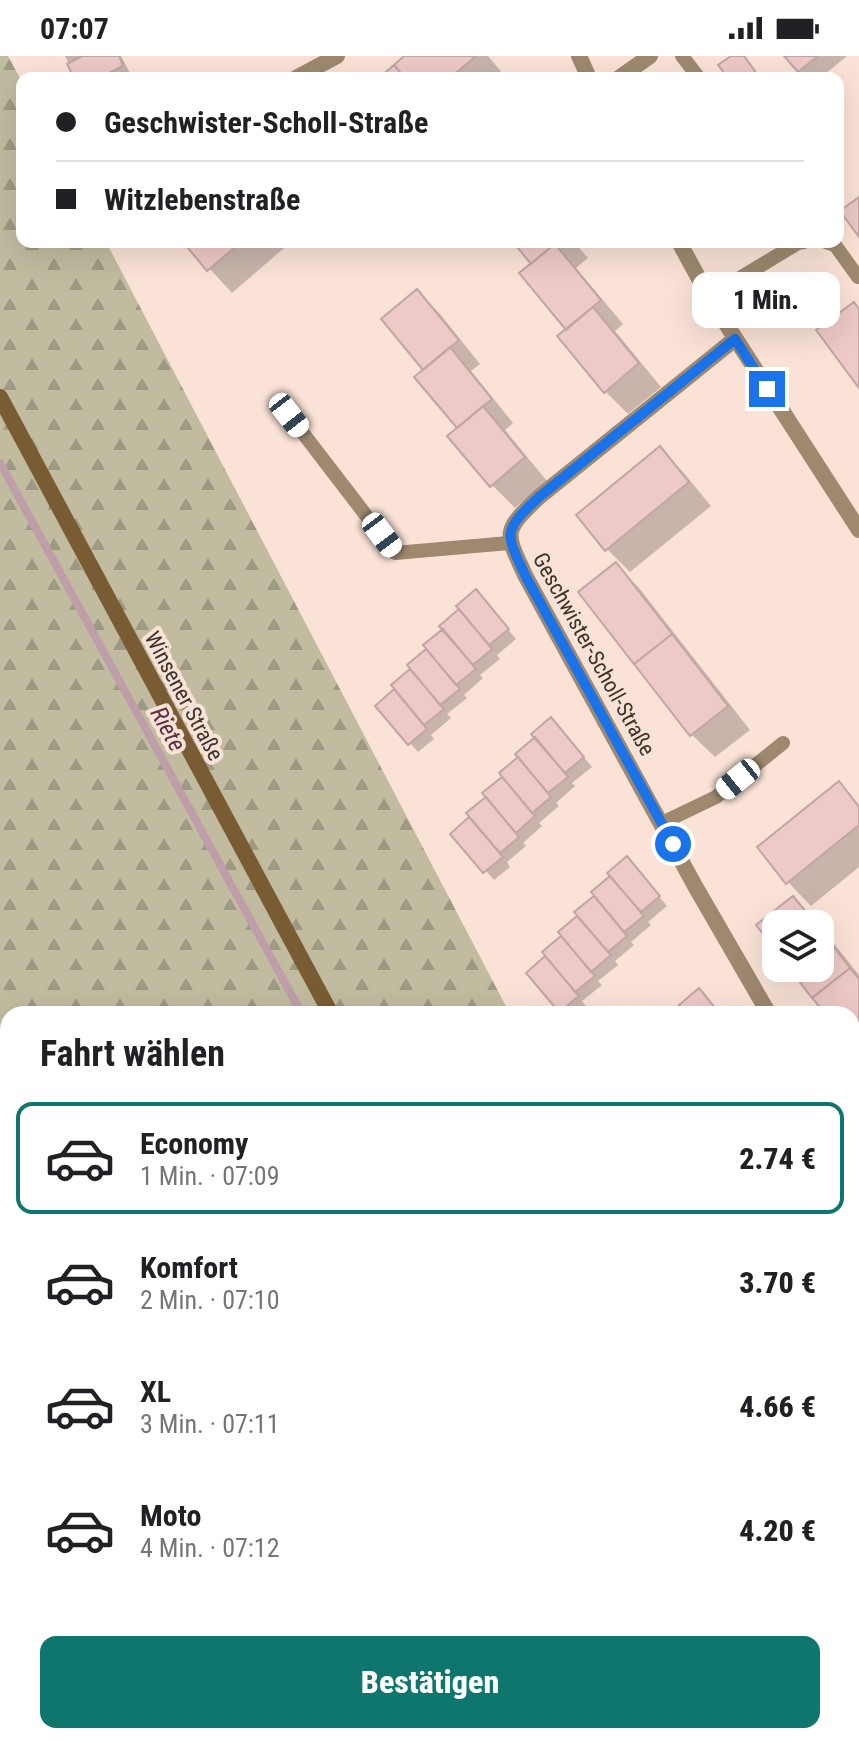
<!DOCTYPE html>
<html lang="de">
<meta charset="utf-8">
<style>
body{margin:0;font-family:"Roboto Condensed",sans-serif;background:#f6f6f6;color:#202124;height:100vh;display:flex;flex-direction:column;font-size:30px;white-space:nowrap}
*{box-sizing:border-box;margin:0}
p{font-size:26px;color:#757577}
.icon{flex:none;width:44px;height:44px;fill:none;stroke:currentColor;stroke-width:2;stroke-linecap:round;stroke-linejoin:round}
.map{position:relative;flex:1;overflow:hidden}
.drawer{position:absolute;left:0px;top:950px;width:860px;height:738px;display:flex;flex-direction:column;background:#fff;border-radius:24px 24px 0 0;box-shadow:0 8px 32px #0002}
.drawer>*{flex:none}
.banner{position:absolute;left:16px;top:16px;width:828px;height:176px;border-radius:16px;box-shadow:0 8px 32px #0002;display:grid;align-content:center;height:176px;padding:0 40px;background:#fff}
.tools{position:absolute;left:762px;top:854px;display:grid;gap:16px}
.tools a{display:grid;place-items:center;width:72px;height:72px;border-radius:16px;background:#fff;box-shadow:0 8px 32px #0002;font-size:40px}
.end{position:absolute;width:36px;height:36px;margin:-18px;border:10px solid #1a73e8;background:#fff;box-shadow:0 0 0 4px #fff}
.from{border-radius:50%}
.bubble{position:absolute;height:56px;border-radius:16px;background:#fff;box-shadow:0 8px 32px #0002;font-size:26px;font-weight:800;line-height:56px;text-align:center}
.car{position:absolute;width:24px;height:48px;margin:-24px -12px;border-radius:10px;box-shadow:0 0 6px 2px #0007;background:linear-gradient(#fff 24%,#345 0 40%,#fff 0 76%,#345 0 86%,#fff 0)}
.banner b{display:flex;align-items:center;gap:28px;height:76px;font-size:30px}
.banner b+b{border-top:2px solid #e0e0e0}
.banner i{width:20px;height:20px;background:#202124}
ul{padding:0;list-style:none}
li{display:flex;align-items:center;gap:24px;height:112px;margin:0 16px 12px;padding:0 24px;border:4px solid transparent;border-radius:16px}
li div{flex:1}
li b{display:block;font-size:30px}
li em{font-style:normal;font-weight:800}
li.on{border-color:#0f766e}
li>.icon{width:72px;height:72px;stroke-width:1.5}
h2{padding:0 40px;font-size:36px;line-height:96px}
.primary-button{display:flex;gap:16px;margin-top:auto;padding:16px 40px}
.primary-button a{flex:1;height:92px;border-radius:16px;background:#0f766e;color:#fff;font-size:32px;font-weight:800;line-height:92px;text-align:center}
.status{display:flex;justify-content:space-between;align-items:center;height:56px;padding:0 40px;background:#fff;direction:ltr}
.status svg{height:22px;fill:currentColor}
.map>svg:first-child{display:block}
.forest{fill:url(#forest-firs)}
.pitch{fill:#c1bca0}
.shadow{fill:#0003}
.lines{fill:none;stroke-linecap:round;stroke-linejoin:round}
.stream{stroke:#be9ea9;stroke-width:8}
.building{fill:#edc9c7;stroke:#c0a6a5;stroke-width:2}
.service{stroke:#9e896f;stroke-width:14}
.minor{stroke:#9e896f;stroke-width:16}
.tertiary{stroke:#9e896f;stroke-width:16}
.secondary{stroke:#7a5c34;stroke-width:16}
.route{stroke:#1a73e8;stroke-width:10}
.labels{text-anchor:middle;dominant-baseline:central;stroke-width:8;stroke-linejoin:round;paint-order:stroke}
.street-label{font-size:22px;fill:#3c332e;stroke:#fae2d6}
.water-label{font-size:24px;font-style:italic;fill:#5c2e41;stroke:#fae2d6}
</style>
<div class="status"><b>07:07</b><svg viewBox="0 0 49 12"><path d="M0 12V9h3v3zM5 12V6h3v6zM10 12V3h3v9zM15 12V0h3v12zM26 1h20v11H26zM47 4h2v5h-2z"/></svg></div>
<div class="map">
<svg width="859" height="1687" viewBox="0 0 859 1687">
<defs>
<pattern id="forest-firs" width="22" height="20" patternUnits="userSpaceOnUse" patternTransform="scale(2)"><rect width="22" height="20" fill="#c1bca0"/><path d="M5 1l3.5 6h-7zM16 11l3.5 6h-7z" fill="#9e9983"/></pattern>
</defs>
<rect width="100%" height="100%" fill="#fae2d6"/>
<!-- forest -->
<path class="forest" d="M0,0H8L22,26V186H106L510,958H8V1153L0,1140Z
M852,1573L859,1585V1687H650L647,1680H852Z"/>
<!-- pitch -->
<path class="pitch" d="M272,1680H413L417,1687H260Z"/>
<!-- shadow -->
<path class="shadow" d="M65,0H121L131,19L125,22H76Z
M407,0H488L504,19L500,22H382Z
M787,0H847L820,22H806Z
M185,186H291L232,237Z
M516,186H574L588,202L576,212L623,268L615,275L661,331L628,358L605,335L569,274L534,208Z
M417,235L440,258L480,308L471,315L513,367L505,374L547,425L515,452L492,429L426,314Z
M660,393L683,416L711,450L630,516L607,493Z
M616,509L639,532L750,674L715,701L691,678Z
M484,545L516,583L497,599L500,603L480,619L483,622L464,639L467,642L447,658L451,662L431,679L434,683L418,696L377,650L397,634L394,630L413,614L410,610Z
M560,673L592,711L572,727L575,730L556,747L559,750L539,767L542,770L523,787L526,790L507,806L510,811L494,824L453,778L472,762L488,741L485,737Z
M838,728L859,749V811L811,850L788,826L760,792Z
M635,812L667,850L648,866L651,869L631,886L634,889L615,905L618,909L598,925L602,929L582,945L586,950L576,958H564L529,917L548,900L545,896L564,880L561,876L580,860L577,857Z
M820,870L859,919V995L852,986V958H829L793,912H820Z
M0,1397L8,1410V1412L0,1417Z
M8,1428V1506L0,1498V1434Z
M0,1579L8,1584V1607L0,1627Z"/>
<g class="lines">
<!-- stream -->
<path class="stream" d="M0,407L302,958
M709,1680L713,1687"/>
</g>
<!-- building -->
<path class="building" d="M82,0H119L123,10L99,22H74L67,8Z
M404,0H476L450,22H405L394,9Z
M731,0H744L760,22H728L718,9Z
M784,0H818L798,16Z
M394,9L405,22H379Z
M859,141V181L840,155Z
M183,186H241L207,215Z
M513,186H557L531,208Z
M555,188L601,244L566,274L519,217Z
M417,233L459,284L423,314L381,263Z
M854,246L859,253V332L816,274Z
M593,251L639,307L604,337L557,280Z
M450,291L492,343L457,372L414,321Z
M483,350L525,401L490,431L447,380Z
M660,390L689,426L605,495L576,459Z
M616,506L672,578L634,608L578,536Z
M476,533L509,573L489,589L456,550Z
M459,553L492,593L473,609L439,570Z
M443,573L476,613L456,629L423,589Z
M672,578L728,650L690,680L634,608Z
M426,593L460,633L440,649L407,609Z
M410,613L444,653L424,669L391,629Z
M394,633L427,673L408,689L375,650Z
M551,661L584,701L565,717L531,678Z
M535,681L568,721L548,737L515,698Z
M518,701L551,741L532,757L499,717Z
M502,721L535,760L516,777L482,737Z
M839,725L859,751V769L786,828L757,791Z
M486,741L519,781L500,797L466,757Z
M469,761L503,801L483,817L450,778Z
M627,800L660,840L641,856L607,817Z
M610,820L644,860L624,876L591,836Z
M594,840L627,880L608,896L574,856Z
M793,840L816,868H776V895L756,869Z
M577,860L611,899L591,916L558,876Z
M820,873L850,912L812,942L789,912H820Z
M561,880L595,920L575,936L542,896Z
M545,900L579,940L559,956L526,917Z
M850,912L859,923V998L852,990V958H826L812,942Z
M699,932L720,958H687L679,949Z
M859,1224V1258L852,1249V1230Z
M852,1249L859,1258V1296L852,1287Z
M8,1426V1496L4,1490L0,1493V1431Z"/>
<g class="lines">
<!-- service -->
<path class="service" d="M682,0L699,22
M826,186L835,189L858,221
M710,243L730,228L798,187L804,186
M289,359L395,497L509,487
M662,767L716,741L783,687"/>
<!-- minor -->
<path class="minor" d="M296,22L337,0
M619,22L650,0
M735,283L539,441C502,476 505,476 526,521L695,830L769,958
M852,1112L859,1117
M0,1652L8,1654
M53,1680L57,1687
M133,1687L145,1680"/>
<!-- tertiary -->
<path class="tertiary" d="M579,0L589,22
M679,186L710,243L859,474"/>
<!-- secondary -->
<path class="secondary" d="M0,341L331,958
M756,1680L760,1687"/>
</g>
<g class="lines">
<!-- route -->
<path class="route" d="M673,788L526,521C505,476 502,476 539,441L735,283L767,333"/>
</g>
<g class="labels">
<!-- street labels -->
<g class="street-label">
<text transform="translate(594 598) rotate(61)">Geschwister-Scholl-Straße</text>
<text transform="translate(184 640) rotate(62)">Winsener Straße</text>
</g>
<!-- water labels -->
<g class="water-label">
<text transform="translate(168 673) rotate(61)">Riete</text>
</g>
</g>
</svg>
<div class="tools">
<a><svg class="icon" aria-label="layers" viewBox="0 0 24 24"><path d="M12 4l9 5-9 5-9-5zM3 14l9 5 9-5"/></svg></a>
</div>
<i class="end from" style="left:673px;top:788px"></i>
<i class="end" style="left:767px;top:333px"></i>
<div class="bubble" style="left:692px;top:216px;width:148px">1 Min.</div>
<i class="car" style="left:289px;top:359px;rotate:142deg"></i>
<i class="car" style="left:382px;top:479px;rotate:143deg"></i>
<i class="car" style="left:738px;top:723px;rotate:231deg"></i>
<div class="banner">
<b><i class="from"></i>Geschwister-Scholl-Straße</b>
<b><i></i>Witzlebenstraße</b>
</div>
<section class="drawer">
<h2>Fahrt wählen</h2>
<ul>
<li class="on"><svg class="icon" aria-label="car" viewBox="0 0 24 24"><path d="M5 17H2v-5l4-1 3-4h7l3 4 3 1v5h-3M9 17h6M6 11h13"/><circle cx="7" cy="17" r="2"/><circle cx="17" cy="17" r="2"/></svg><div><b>Economy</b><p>1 Min. · 07:09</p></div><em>2.74 €</em></li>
<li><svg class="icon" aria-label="car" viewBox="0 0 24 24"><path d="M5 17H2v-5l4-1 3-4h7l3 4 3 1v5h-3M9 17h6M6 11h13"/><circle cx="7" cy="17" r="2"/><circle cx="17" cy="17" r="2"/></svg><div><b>Komfort</b><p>2 Min. · 07:10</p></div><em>3.70 €</em></li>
<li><svg class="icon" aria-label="car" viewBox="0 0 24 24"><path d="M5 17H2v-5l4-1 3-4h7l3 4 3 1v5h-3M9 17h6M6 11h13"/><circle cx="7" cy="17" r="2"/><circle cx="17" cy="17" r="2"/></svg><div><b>XL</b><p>3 Min. · 07:11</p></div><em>4.66 €</em></li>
<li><svg class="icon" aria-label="car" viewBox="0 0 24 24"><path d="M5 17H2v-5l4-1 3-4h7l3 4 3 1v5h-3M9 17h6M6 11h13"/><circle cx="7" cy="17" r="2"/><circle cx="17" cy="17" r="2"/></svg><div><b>Moto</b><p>4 Min. · 07:12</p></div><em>4.20 €</em></li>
</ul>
<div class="primary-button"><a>Bestätigen</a></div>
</section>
</div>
